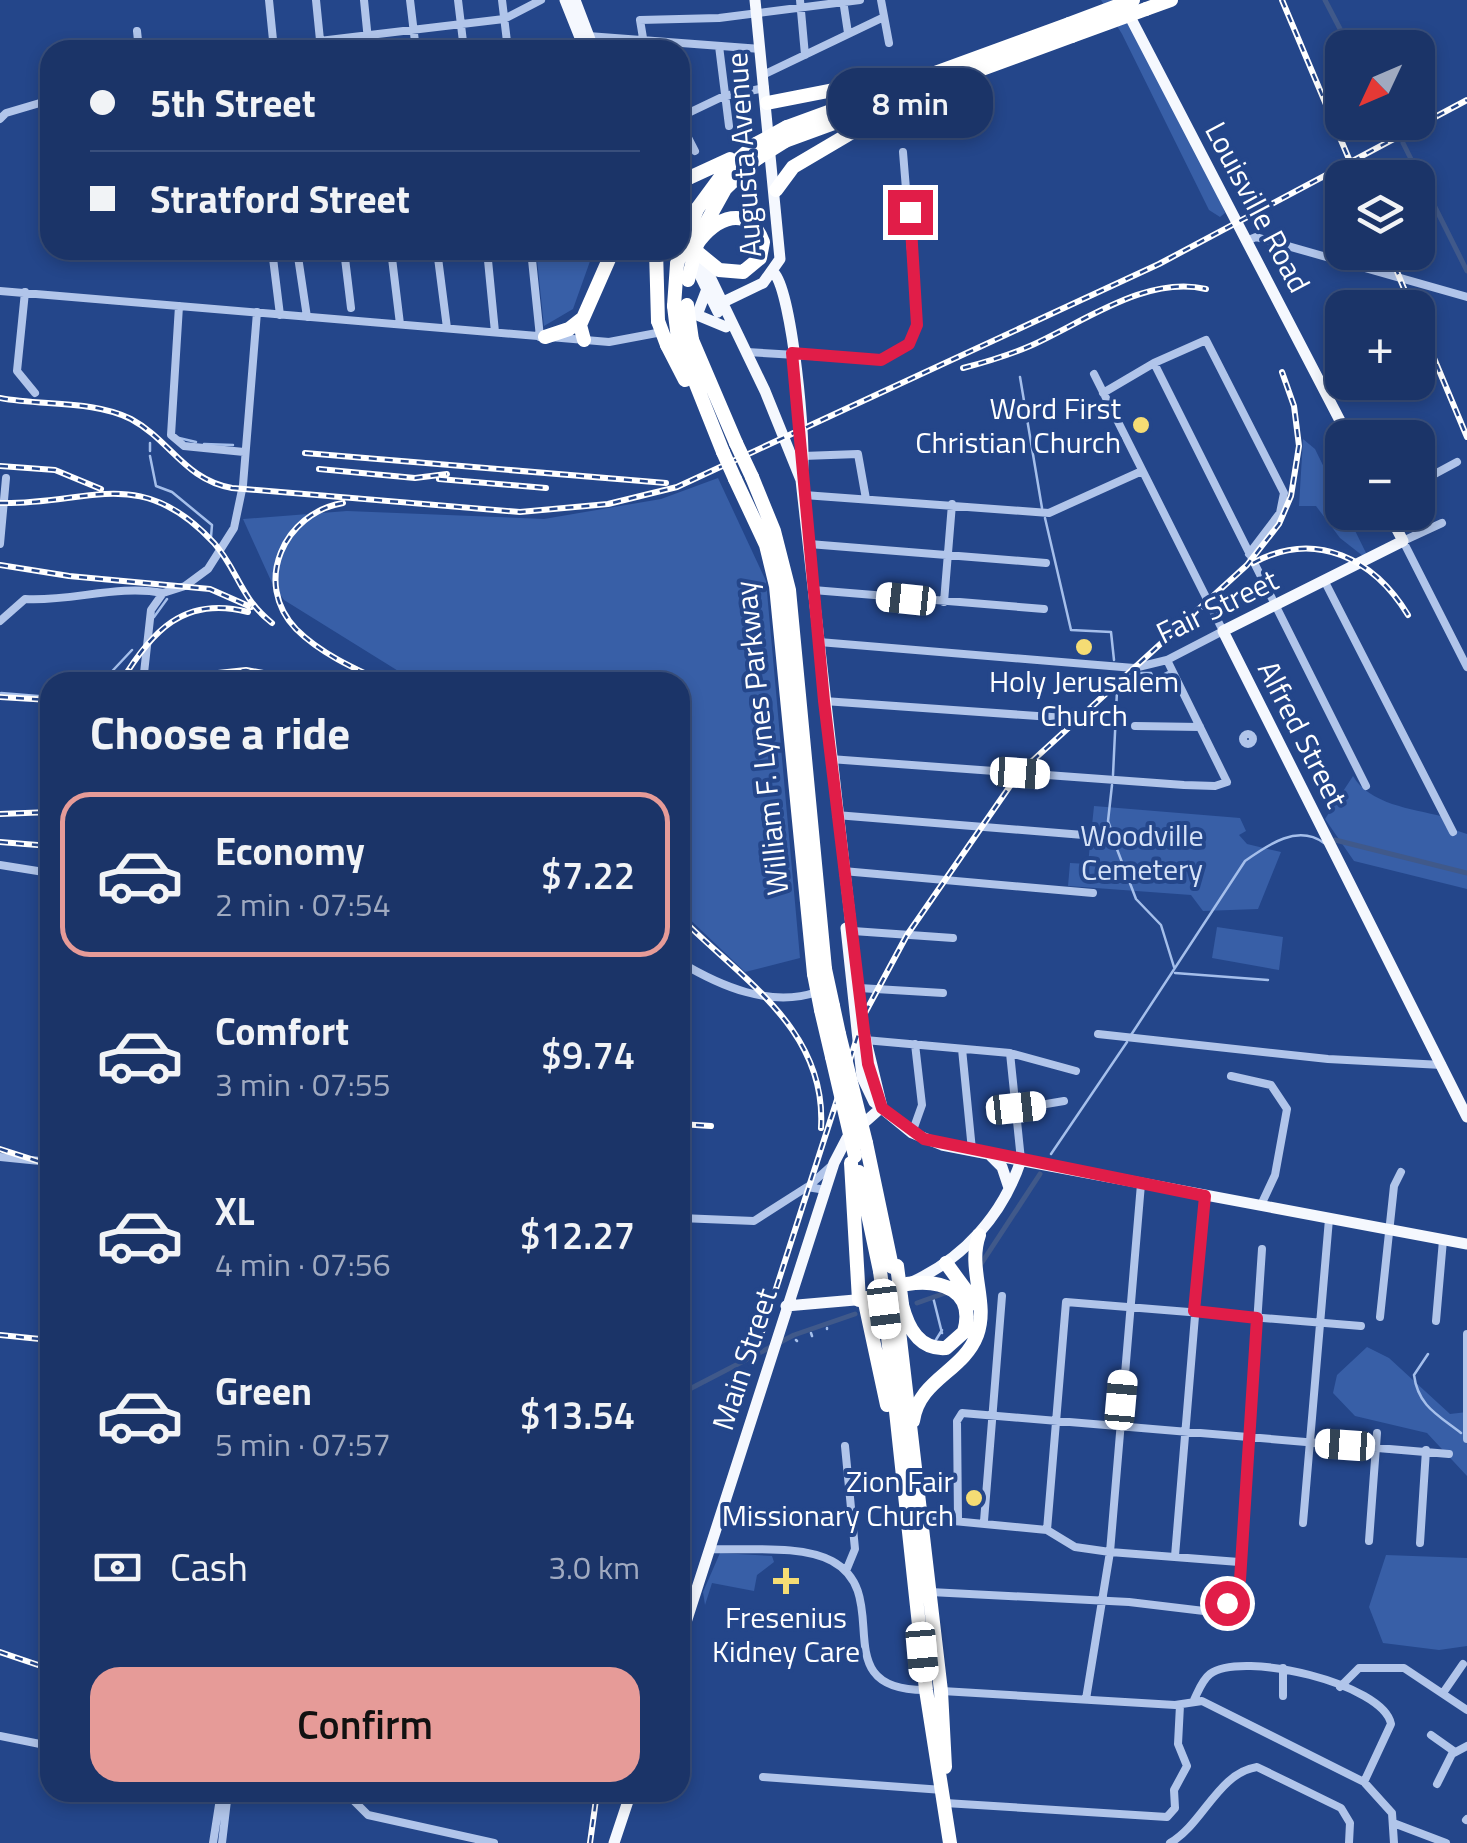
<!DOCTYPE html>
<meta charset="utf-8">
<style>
body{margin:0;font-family:"Titillium Web",sans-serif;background:#243c6e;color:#f1f3f6;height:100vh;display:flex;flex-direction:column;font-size:38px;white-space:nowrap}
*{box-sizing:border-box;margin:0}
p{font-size:32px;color:#a0aac0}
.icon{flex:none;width:55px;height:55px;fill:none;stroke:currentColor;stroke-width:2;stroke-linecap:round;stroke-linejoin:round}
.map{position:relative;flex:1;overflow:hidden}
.details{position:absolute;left:40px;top:672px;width:650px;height:1130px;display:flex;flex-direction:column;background:#1b3468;border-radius:30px;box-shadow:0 5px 15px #0003,0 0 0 2px #394f7c}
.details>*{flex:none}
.banner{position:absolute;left:40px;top:40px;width:650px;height:220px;border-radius:30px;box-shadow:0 5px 15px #0003,0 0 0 2px #394f7c;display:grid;align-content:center;height:220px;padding:0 50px;background:#1b3468}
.needle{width:65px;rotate:226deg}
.controls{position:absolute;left:1325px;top:30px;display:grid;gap:20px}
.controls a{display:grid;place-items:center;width:110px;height:110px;border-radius:20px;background:#1b3468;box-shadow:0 5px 15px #0003,0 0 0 2px #394f7c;font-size:50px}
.end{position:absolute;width:45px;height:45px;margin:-22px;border:12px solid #e11d48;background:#fff;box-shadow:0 0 0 5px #fff}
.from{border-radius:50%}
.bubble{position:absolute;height:70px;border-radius:30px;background:#1b3468;box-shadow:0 5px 15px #0003,0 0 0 2px #394f7c;font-size:32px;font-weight:600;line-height:70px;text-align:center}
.car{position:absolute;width:30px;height:60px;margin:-30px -15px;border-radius:12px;box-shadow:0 0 8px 2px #0007;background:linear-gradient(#fff 24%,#345 0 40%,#fff 0 76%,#345 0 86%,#fff 0)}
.banner b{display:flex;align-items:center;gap:35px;height:95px;font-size:38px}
.banner b+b{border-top:2px solid #394f7c}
.banner i{width:25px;height:25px;background:#f1f3f6}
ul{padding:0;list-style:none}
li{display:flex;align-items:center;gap:30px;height:165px;margin:0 20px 15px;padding:0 30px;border:5px solid transparent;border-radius:30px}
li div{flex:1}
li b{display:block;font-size:38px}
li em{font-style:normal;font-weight:600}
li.on{border-color:#e69b98}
li>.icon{width:90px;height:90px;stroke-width:1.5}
h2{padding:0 50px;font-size:45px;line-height:120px}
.pay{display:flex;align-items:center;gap:25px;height:110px;padding:0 50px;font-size:38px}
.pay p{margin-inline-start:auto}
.action{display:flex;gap:20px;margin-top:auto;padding:20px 50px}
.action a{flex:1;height:115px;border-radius:30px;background:#e69b98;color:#111;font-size:40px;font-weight:600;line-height:115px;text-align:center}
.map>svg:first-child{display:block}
.green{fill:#385fa7}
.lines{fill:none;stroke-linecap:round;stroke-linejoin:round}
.stream{stroke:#a5bfeb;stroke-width:2.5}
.canal{stroke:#40598a;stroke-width:5}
.minor{stroke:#b1c5ea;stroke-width:8}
.major{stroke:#f5f8fe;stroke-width:11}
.highway{stroke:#fff;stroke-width:14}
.rail-casing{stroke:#fff;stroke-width:6}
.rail{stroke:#24468a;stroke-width:2.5;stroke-dasharray:8;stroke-linecap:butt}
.highway-bridge{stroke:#fff;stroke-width:14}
.route{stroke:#e11d48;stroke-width:12}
.poi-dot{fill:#f5dc74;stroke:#24468a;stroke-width:4}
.labels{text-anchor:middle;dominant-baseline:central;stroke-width:8;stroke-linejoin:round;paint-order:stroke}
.street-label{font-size:30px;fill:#fff;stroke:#24468a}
.poi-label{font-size:30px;fill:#fff;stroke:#24468a;text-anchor:end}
.park-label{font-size:30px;fill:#d5e2f8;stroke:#24468a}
</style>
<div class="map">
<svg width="1467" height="1843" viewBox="0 0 1467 1843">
<rect width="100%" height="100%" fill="#24468a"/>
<!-- green -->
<path class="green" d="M1101,0H1116L1222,204L1225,213L1220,217L1209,210L1122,34Z
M536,250H594L573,309L544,326Z
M1303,439L1315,449L1367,555L1363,556L1340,538L1316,506H1299Z
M718,478L766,581L800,958L745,972L680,910V682H416L284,600L272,583L243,519L347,511L544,519L661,499Z
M1353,776C1369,804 1412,809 1441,816L1446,827L1467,834V889L1354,861L1325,819Z
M1094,806L1240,818L1246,831L1239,835L1247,844L1281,852L1258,909L1203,911L1191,895L1068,886L1070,863L1088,864Z
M1217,927L1283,937L1279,970L1212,958Z
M1367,1347L1389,1358L1450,1414L1467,1412V1476L1427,1433L1355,1416L1333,1393L1337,1375Z
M720,1553L772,1556L774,1562L757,1575L754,1591L712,1583L705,1605L703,1592Z
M1386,1555L1467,1558V1646L1439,1650L1383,1643L1369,1607Z"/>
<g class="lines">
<!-- stream -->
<path class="stream" d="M1020,377L1042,508
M179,438L196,442
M150,443V451
M204,444L233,445
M150,456L156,486L172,492L212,525L211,537
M1045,518L1071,630L1111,632L1114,660
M154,617L167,599
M102,682L132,650
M1117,688L1134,673H1151L1154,679L1169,672
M1,693L50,697
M1113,775L1117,691
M1112,832L1108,821L1112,785
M1115,844L1136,899L1161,925L1174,967
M1175,973L1268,980
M1131,1035L1245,861C1269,844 1298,824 1324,843
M1051,1154L1127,1042
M933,1297L942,1333
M827,1328V1329
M811,1333L812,1336
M796,1340L797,1341
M934,1343L942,1330
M1428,1354L1414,1375C1418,1406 1438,1415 1461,1433"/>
<!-- canal -->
<path class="canal" d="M1325,0L1350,48
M1403,143L1467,271
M1335,840L1467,873
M979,1267L1040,1174
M917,1303L948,1292
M680,1394L794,1335L855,1314"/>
<!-- minor -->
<path class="minor" d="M269,0L274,50
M316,0L321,50
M364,0L369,50
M410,0L416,50
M458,0L464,50
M502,0L508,50
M800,0L805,55
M843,0L848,33
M881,0L889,43
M137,31L139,50
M588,36L761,49
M719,46L729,126
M244,50L504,19L541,0
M645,50L640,20L719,18L860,0
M765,74L884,17
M680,117L724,96L765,88
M0,119L6,113L50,100
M680,122L695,151
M1246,241L1256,237L1467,297
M272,250L280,315
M297,250L307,317
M344,250L351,308
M391,250L400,324
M437,250L447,328
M487,250L495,332
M531,250L540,337
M0,291L609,342L662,332
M25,292L17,371L35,393
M179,306L171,435L184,446L244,452
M747,352L881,360L909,344L917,325L903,152
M1154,363L1366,786
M1103,393L1154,363L1206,340L1284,493L1280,513L1249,554
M803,456L858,454L866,499
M1418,483L1457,462
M804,495L1049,513L1142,471
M1442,523L1403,541L1467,667
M0,544L6,478
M809,544L1046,563
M1325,582L1453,832
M813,590L1044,609
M944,602L952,504
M0,621L25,599C71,602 118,584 163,593
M819,642L1134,668L1167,660L1223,631L1094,374
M143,682L151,610L163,593L185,586L208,569L234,528L243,485L257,312
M824,701L1066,718
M1135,726L1200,727
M1243 739a5 5 0 1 1 10 0a5 5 0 1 1-10 0Z
M830,759L1184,785L1215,786L1227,782L1167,660
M836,815L1108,837
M0,865L50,873
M843,871L1093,893
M853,931L953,938
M680,962C720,986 770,1008 817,992
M859,988L943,993
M1098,1034L1328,1059L1442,1065
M865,1040L1010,1053L1076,1071
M962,1049L972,1150
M1010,1053L1021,1160
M1231,1076L1271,1085L1287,1109L1275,1175L1261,1205
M1016,1109L1064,1101
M912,1133L922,1105L915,1044
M0,1157L50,1162
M809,1186L831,1166
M680,1218L754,1221L807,1187L826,1190
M1380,1317L1394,1186L1401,1172
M1436,1321L1443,1240
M1467,1334V1439
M845,1446L855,1549L846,1571
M922,1518L1047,1530L1075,1547L1110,1552L1239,1562
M958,1519L957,1421L962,1413L1449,1454
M984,1521L1002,1296
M1303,1523L1329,1219
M1047,1530L1066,1302L1361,1326
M1369,1541L1377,1433
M1420,1543L1426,1450
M710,1549C746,1551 800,1544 832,1561C897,1596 821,1692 928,1690
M1175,1556L1205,1196
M930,1592L1129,1602L1204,1611L1234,1596L1240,1579L1262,1249
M1283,1668V1696
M1340,1687L1359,1668H1404L1467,1710
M942,1691L1175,1705L1202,1701L1364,1782L1391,1724C1384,1684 1242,1650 1210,1674C1202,1680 1198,1692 1194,1700
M1443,1693L1463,1664
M1086,1699L1110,1552L1141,1184
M1431,1735L1455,1752
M0,1736L50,1746
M763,1777L943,1790
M1364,1782L1392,1813L1394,1843
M1437,1784L1452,1754L1467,1746
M345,1792L368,1815L494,1843
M945,1803L1167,1817L1175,1808L1174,1790L1187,1766L1178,1744L1180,1705
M1466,1820L1467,1819
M1396,1824L1446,1843
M213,1843L221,1792
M222,1843L228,1792
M1170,1843C1203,1824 1218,1773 1257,1767L1341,1808L1350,1823L1349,1843"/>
<!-- major -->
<path class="major" d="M565,0L585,50
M575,0L594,50
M1127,11L1349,438
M680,216L689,235
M700,256L765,391L801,480L862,1024L882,1107
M691,257L718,312
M774,273C792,292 807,446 802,475
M707,289L697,315L726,327
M715,306L763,283L780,259L755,0
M1388,512L1403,541L1223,631L1467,1117
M846,928L862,1077L874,1102L912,1133L942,1145L1029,1162L1467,1244
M989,1154L1002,1167L1009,1188
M912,1282C964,1258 1003,1215 1021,1160
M786,1306L855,1300L890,1290
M680,1641L834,1163L847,1138L882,1107
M614,1843L631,1792"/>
<!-- highway -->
<path class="highway" d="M1146,9L1171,0
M767,103L910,75
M787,127L1069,24
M785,141L1072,36
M680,182L730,159
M776,190L793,167L888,111
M697,209L725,171L756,144
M700,234L725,189L755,160
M697,244C715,217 749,203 763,242L760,258L743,272L719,270L697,252
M656,250L658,321
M674,306L677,264
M545,337L569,329L583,318
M678,339L723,452
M584,340L580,325L613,250
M692,340L736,443
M667,345L685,380
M752,477L774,531L789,590L825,969
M735,479L766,545L776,586L814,974
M833,1006L839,1034
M821,1010L832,1057
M866,1143L892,1267
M851,1163L859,1300
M859,1172L880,1271
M946,1263L976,1304
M864,1298L887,1405
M896,1305L941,1691L945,1767
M902,1305C908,1328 919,1350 946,1348L964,1332C976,1290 941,1279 907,1284
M885,1309L926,1690L950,1843
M913,1421C919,1379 963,1372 977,1335C989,1302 967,1269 979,1235"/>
<defs>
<path id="rail" d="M1282,0L1357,178
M1389,252L1412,308
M1418,320L1467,437
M963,368C986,362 1009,355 1030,346C1084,322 1146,275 1206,289
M0,398C41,406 94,400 131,419C170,440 185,480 232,488L520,512L608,504L677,487L1159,264L1467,100
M305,453L666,483
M0,466L55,470L101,489
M319,469L415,478L447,474
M439,479L546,488
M0,503C89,505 140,463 214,543C238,570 240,598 272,623
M343,503C284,513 252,583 296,629C320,653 353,668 384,682
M1253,563C1316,529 1374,559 1408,615
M0,565L69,576L210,589L251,607
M162,679L246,670L314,682
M121,682C151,632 184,595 248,612
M0,697L50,700
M0,814L50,812
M0,842L50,846
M680,917C741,979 827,1029 821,1128
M680,1124L711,1126
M0,1149L50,1165
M0,1335L50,1340
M752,1363L865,1013L907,935L1019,773L1247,565L1279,524L1291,496L1299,446L1294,406L1282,372
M0,1652L50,1669
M590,1843L597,1792"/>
</defs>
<!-- rail casing -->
<use href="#rail" class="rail-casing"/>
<!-- rail -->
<use href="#rail" class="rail"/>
<!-- highway-bridge -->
<path class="highway-bridge" d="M1069,24L1133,0
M1072,36L1146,9
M756,144L787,127
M755,160L785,141
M677,264L697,209
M688,280L697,244
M687,305L692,340
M674,306L678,339
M658,321L667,345
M736,443L752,477
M723,452L735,479
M825,969L833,1006
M814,974L821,1010
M839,1034L866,1143
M832,1057L855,1156
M897,1266L902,1304
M880,1271L885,1309"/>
</g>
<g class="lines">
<!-- route -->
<path class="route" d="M910,212L917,325L909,344L881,360L792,353L824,701L868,1064L882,1108L924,1139L1205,1196L1194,1311L1257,1318L1240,1580L1227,1603"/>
</g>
<!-- markers -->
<g class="poi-dot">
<circle cx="1141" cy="425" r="10"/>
<circle cx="1084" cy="647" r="10"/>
<circle cx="974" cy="1498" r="10"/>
<path d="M781 1566h10v10h10v10h-10v10h-10v-10h-10v-10h10z"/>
</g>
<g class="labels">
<!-- street labels -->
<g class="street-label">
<text transform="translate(743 155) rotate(-94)">Augusta Avenue</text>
<text transform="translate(1258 207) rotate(62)">Louisville Road</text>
<text transform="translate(1217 606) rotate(-26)">Fair Street</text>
<text transform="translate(1303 734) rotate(63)">Alfred Street</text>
<text transform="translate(761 738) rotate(-96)">William F. Lynes Parkway</text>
<text transform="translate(744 1359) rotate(-72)">Main Street</text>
</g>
<!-- poi labels -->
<g class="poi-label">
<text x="1121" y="408">Word First<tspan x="1121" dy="34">Christian Church</tspan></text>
<text x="1084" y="681" text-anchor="middle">Holy Jerusalem<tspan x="1084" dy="34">Church</tspan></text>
<text x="954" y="1481">Zion Fair<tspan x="954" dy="34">Missionary Church</tspan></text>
<text x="786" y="1617" text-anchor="middle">Fresenius<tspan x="786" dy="34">Kidney Care</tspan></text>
</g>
<!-- park labels -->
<g class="park-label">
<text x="1142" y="835">Woodville<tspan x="1142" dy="34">Cemetery</tspan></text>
</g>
</g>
</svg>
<div class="controls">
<a><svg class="needle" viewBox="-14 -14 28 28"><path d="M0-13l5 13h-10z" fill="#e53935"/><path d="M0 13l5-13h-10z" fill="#a0aac0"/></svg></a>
<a><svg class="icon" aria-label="layers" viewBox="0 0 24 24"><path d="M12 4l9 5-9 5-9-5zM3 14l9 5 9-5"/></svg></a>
<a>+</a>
<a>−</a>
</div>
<i class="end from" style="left:1227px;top:1603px"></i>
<i class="end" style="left:910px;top:212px"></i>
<div class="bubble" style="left:828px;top:68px;width:165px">8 min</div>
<i class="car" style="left:906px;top:599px;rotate:276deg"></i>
<i class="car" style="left:1020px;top:773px;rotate:94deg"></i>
<i class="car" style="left:1016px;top:1108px;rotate:84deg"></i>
<i class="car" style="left:884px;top:1309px;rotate:173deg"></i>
<i class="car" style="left:1121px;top:1400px;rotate:5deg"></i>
<i class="car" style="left:1345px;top:1445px;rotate:274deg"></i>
<i class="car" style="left:922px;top:1652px;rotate:175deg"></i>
<div class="banner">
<b><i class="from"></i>5th Street</b>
<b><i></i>Stratford Street</b>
</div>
<section class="details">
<h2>Choose a ride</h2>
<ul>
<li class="on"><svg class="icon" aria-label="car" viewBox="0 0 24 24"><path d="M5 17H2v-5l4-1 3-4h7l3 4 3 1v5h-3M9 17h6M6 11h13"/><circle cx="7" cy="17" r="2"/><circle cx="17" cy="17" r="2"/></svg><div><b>Economy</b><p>2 min · 07:54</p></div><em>$7.22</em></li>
<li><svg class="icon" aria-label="car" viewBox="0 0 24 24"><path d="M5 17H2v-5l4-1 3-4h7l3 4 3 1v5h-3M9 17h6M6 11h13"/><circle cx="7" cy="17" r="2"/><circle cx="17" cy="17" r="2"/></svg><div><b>Comfort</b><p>3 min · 07:55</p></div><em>$9.74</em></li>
<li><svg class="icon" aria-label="car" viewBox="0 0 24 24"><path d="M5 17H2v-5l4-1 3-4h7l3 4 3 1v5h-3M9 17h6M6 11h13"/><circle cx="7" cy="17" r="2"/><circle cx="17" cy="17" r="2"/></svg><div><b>XL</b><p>4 min · 07:56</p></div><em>$12.27</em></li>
<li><svg class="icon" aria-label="car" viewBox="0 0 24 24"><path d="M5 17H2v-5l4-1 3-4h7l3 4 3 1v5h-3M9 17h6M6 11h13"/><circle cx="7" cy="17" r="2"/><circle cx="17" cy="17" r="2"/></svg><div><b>Green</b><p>5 min · 07:57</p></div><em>$13.54</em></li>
</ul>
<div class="pay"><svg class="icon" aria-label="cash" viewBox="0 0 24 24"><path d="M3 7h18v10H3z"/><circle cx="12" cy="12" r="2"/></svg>Cash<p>3.0 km</p></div>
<div class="action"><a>Confirm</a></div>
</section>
</div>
